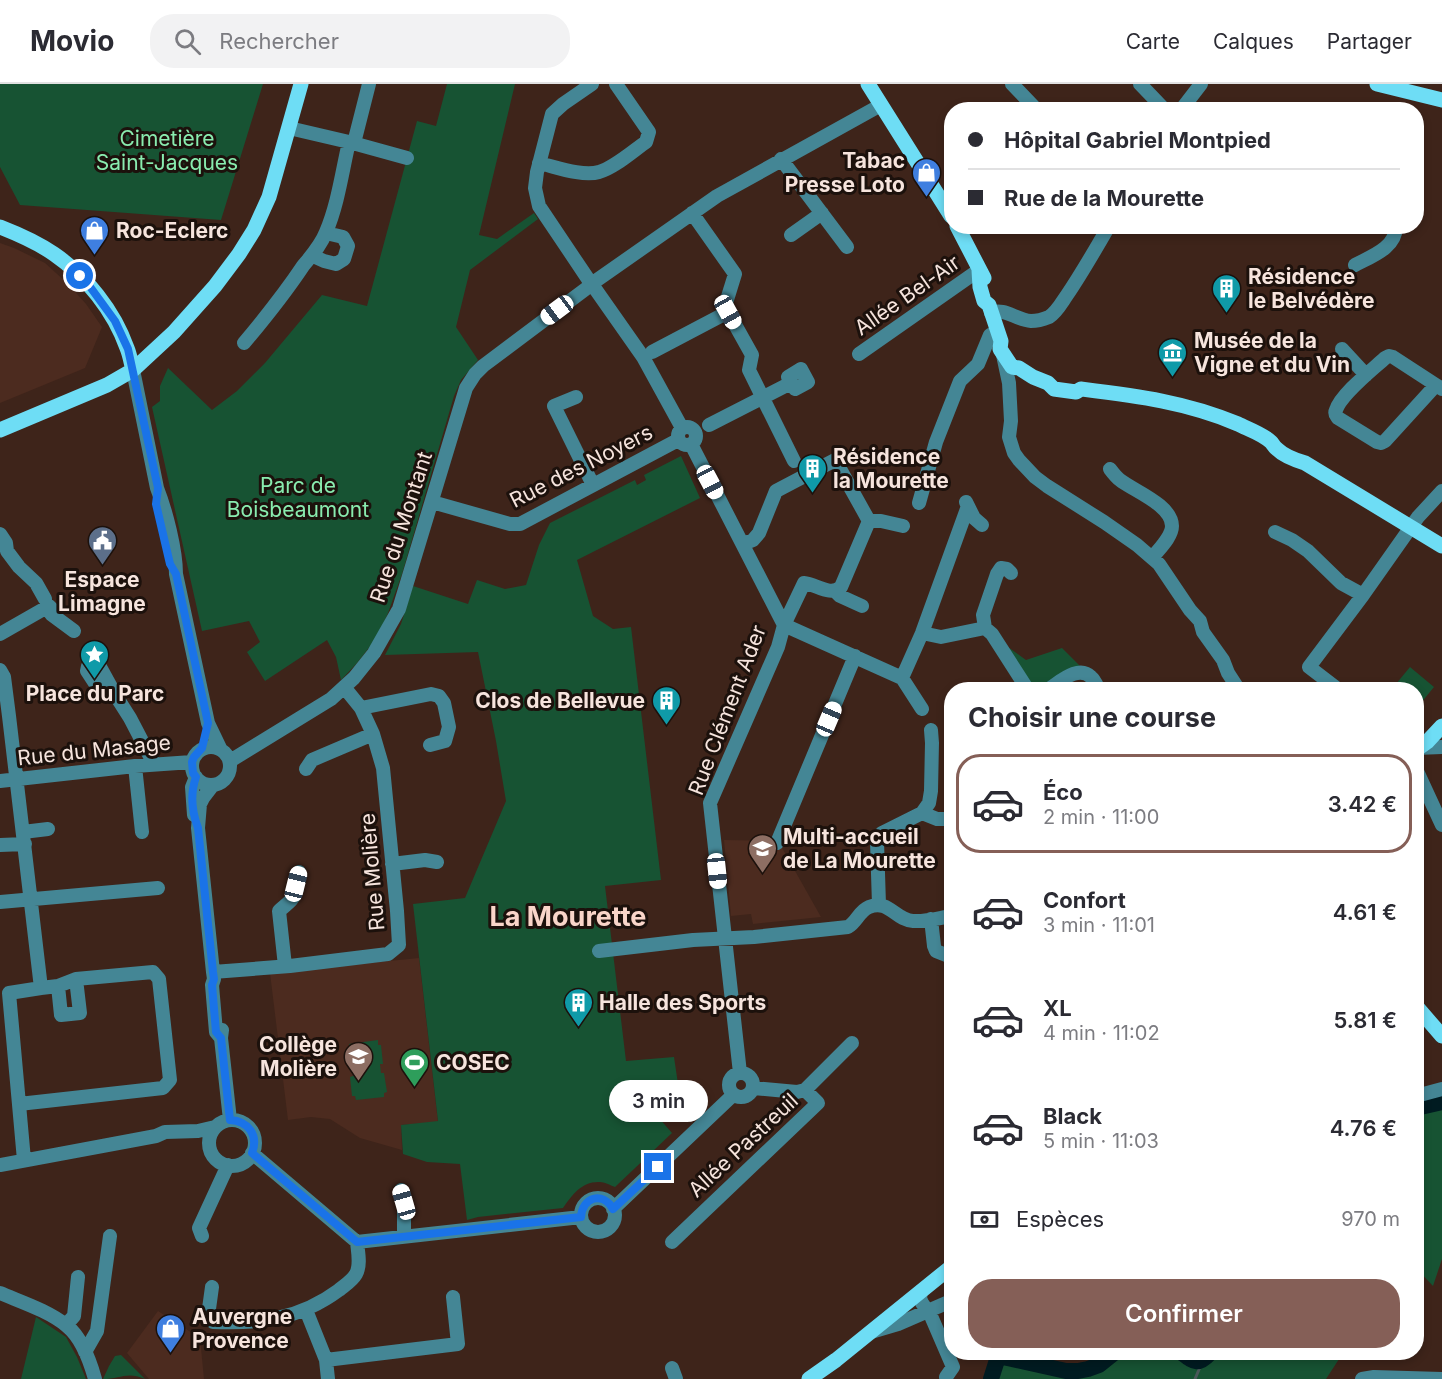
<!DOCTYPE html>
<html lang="fr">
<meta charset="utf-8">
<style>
body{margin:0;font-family:Inter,sans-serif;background:#f2f2f3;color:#2b2b33;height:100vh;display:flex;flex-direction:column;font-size:22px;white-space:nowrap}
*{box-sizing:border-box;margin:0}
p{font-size:20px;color:#7c7c81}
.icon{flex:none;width:33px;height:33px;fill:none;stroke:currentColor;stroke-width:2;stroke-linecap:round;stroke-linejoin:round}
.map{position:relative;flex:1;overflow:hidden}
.details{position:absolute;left:944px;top:598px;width:480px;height:678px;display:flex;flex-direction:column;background:#fff;border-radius:24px;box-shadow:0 3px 9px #0003}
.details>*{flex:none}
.top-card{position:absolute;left:944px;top:18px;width:480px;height:132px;border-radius:24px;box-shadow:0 3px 9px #0003;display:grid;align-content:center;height:132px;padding:0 24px;background:#fff}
.end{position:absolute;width:27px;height:27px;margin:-14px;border:8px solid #1a73e8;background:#fff;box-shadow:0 0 0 3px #fff}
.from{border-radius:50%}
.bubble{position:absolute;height:42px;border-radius:21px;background:#fff;box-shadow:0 3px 9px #0003;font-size:20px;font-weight:600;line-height:42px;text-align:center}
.car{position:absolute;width:18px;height:36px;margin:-18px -9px;border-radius:8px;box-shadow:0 0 4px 2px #0007;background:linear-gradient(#fff 24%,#345 0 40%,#fff 0 76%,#345 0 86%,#fff 0)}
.top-card b{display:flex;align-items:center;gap:21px;height:57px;font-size:22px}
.top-card b+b{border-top:2px solid #e1e1e2}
.top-card i{width:15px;height:15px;background:#2b2b33}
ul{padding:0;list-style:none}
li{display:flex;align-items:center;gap:18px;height:99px;margin:0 12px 9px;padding:0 12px;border:3px solid transparent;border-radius:24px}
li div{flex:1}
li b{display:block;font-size:22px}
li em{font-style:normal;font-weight:600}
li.selected{border-color:#855f57}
li>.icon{width:54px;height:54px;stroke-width:1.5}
h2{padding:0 24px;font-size:27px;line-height:72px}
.pay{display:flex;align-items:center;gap:15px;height:66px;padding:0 24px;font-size:22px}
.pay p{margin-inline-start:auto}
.action{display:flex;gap:12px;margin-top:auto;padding:12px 24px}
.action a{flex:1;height:69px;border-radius:24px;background:#855f57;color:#fff;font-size:24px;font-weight:600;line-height:69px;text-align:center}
header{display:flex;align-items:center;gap:36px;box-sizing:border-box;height:84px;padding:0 30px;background:#fff;border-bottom:2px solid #e1e1e2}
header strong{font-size:28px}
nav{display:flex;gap:33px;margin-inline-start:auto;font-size:21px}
.search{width:420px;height:54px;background:#f2f2f3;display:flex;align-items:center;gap:15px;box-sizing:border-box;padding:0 21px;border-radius:24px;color:#7c7c81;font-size:22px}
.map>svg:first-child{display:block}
.built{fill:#4c2b1f}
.green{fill:#175333}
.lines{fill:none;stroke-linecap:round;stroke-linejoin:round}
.stream{stroke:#4a5759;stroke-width:3}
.river{stroke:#001b21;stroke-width:16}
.minor{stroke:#448695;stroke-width:14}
.major{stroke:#6eddf5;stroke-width:15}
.route{stroke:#1a73e8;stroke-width:8}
.labels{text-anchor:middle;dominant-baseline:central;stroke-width:6;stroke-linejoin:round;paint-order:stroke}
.park-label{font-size:21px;fill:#89ecaf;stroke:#1c110c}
.poi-label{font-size:21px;font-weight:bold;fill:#f6e4dd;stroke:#1c110c;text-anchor:start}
.street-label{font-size:21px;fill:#f6e4dd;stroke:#1c110c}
.district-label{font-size:27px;font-weight:bold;fill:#f9d5c9;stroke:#1c110c}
</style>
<header>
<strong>Movio</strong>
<div class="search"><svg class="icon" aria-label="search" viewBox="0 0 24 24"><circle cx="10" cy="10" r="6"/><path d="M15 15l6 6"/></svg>Rechercher</div>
<nav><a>Carte</a><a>Calques</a><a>Partager</a></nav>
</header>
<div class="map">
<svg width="1442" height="1295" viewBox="0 0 1442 1295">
<rect width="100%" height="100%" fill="#3e241a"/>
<!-- built -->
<path class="built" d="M0,159L14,164L45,179L68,200L86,220L102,243L85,284L0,319Z
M724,756L773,757L781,762L821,833L753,840L751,830L731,832Z
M419,874L438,1038L401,1041L402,1066L360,1054L330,1035L311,1033L288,1036L270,889Z
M158,1227L200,1254L204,1295H149L127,1269Z"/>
<!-- green -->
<path class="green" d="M0,0H263L221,136L20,121L0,83Z
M447,0H515L479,151L497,155L534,129L538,135L470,186L456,243L478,276L461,296L454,312L402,490L388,529L378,552L357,579L341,596L336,573L327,556L265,597L247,568L260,558L249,537L202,547L152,323L160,317V302L168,284L212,326L237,307L265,279L322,211L367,222L417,37L436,42Z
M681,372L700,414L577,476L593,532L613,545L631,543L661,796L605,802L626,977L674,973L678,1000L673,1005L672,999L649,1001L652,1026L672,1049L615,1103C610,1101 604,1098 600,1098C582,1097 572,1111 563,1124L478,1133L467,1136L460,1080L427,1078L403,1070L401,1041L438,1037L413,820L465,814L506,717L496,657L478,568L385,571L401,540L413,502L468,520L477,496L505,505L526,501L539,461L550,439L635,396L637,401L646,396L644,391Z
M1004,560L1026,576L1062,564L1081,583L1071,585L1039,605L1034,606Z
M1410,583L1434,603L1416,625V606H1391Z
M378,956V961H381L383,980H380L381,989H384L387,1008L384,1009V1013L356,1016L355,1012H352L350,993L353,992L352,983H349L347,965L350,964L349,960Z
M1442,1016V1175L1433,1202L1416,1184V1023Z
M36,1233L66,1253L77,1273L86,1295H21Z
M1128,1269H1343L1326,1295H993L1003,1273L1066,1287L1099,1281Z
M121,1271L145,1295C127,1287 120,1295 103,1295L109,1282L115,1272Z"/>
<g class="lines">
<!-- stream -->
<path class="stream" d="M1195,1295L1203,1276"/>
<!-- river -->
<path class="river" d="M1416,1024L1442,1018
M1182,1269C1194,1278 1198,1282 1210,1269
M991,1295L997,1276L1003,1273L1066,1287H1078L1088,1285L1099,1281L1114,1269"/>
<!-- minor -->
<path class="minor" d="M1012,0L1037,26
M1140,0L1165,26
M1181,26L1201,0
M289,44L349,58L407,74
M354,59L369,0
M781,75L847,163
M539,79C556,83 583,93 599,88C614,84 633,67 646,58L649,48L616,0
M692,129L735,190L726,219L728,228L752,271L749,286L794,377
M791,151L822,129
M313,172L324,177L336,180L344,175L348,162L343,153L326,149
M1355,181C1372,172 1396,164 1396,142
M588,195L539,122L535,104L537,88L552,30L563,20L592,0
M597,196L717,112L881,21
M596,206L643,273L682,344
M991,229C1004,223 1016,236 1031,237C1036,237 1044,235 1049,233C1057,228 1062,218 1067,211C1082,189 1095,166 1109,142
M244,259C265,234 285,209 303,182C312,171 321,161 326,148C338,120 342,88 349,58
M1342,265L1366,291
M652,268L728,228
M859,270L979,186
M1003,271L1009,299L1011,337L1009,353L1014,369L1019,376L1035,393L1047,402L1104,438L1137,461L1159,480L1190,526L1200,537L1203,548L1223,576L1228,589L1239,606
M133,286L157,404C166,427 176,466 176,490L208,639L220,664
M1436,301L1385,357L1381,359L1377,358L1338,334C1336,331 1334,330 1336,326C1341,310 1372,286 1385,274L1389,272L1393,273L1436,301L1442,305
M576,313L554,322L593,401
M709,341L791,299L788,293L801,285L808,298L795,305L791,299
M678 352a9 9 0 1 1 18 0a9 9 0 1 1-18 0Z
M691,360L784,541
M1110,385C1113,389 1116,393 1120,396C1134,407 1172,421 1172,442C1172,453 1159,465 1152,474
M432,418L510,440H520L678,356
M966,418L974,434L982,441
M919,419L936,358L960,297L978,280L990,251L997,247
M869,437H881L903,442
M1275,448L1292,456L1308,467L1341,499L1363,511
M0,450L6,459L7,467L19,483L36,499L45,515
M836,508L840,512L862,522
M784,541L902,594L922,625
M985,544L983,531L997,490L1001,484L1007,485L1011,489
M922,549L941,553L985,544L992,550L1028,606
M0,550L49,522L52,525L51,530L74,547
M94,579L99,581L116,612L102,610L87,587L88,582Z
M0,586L4,593L9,632L41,904L9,909L24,1076
M902,594L922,549L968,422
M1047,606C1059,599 1078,580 1091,593C1095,596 1097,602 1099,606
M1339,606L1309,583L1363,511L1418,433L1442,407
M116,612L130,634L154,680
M361,624L431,610L439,612L444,619L449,643L445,657L430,661
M192 682a19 19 0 1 1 38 0a19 19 0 1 1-38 0Z
M1416,664L1442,663
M230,677L331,615L354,594L374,569L399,525L466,304L475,290L483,282L587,204
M135,682L142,748
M306,685L312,676L373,650
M1416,685L1442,741
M0,697L135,682L192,678
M213,701L203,714L200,720L198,744L213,888L214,895L212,901L216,948L221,954
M922,729L937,735H951
M194,731L192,703L196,693
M23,748L48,745
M777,759L855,572
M0,761L25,760
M392,780L425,776L437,778
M0,818L158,804
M879,821L877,757L878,753L882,749L922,729L929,719L931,707L932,659L931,646
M931,835L934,862L936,867L951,873
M599,867L693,856L754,853L848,843C857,838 859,827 869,823C889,815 895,836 913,837C925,838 939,834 951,832
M285,882L279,827C284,822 294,816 296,808C298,802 297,795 299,788
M213,888L290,882L388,870L399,861L397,827L383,684L373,650L361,624L344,603
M58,902L61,931L80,929L76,895
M222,946L221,954L230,1036
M729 1001a12 12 0 1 1 24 0a12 12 0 1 1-24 0Z
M740,989L710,719L778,563L784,541L804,499C816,500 830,513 841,503L869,437L835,376L776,407L759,449L753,456L743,460
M805,1006L852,959
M1416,1012L1442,1005
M19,1020L163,1004L170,996L159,895L153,888L76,895L58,902L41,904
M209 1059a23 23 0 1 1 46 0a23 23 0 1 1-46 0Z
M252,1069L357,1158L581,1133
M0,1081L156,1052L165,1048L198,1047L215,1043
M401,1106L404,1118V1153
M581 1131a17 17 0 1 1 34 0a17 17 0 1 1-34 0Z
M613,1125L733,1011
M202,1152L199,1144L228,1081
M672,1158L818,1019L805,1006L797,1008L753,1004
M212,1203L208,1232L213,1238C260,1240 300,1235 339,1206C345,1201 352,1197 356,1190C361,1181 358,1168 357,1158
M921,1207L920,1214L922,1219L931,1232L953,1283L946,1293
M0,1209C21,1218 49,1227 67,1242C82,1254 90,1277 95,1295
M306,1226L326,1276L328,1295
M66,1241L74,1232L78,1193
M871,1248L898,1240L951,1217
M85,1268L97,1247L110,1152
M326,1276L458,1260L453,1213
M672,1284L676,1295
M1362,1295L1374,1293L1442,1295"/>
<!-- major -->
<path class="major" d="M868,0L951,132
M1377,0L1442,16
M957,142L984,194
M0,143C18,150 38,159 54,170C86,192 114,227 127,264C130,271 131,279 133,286
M979,186L980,203L984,217L989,221L1001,257L1000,265L1012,283L1019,284L1033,293L1048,299L1054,305L1076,308L1081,305C1137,312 1186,318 1238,340C1248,345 1263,350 1271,358C1273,360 1274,363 1277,365C1284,372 1295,376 1305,379L1442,462
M0,346L107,301L133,286L174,248L215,202L239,170L254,146L269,113L301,0
M1416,666L1427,658L1442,642
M1416,922L1442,952
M809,1295L836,1276L951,1183"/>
</g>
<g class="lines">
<!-- route -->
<path class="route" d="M80,192L88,200L115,237L128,265L158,404L156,420L170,480L176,490L208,639L202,664L194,673L192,678L193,689L196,693C190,710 192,728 198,744L213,888L214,895L212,901L216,948L221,954L230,1036C248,1037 259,1051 252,1069L357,1158L581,1133C582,1113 603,1107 613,1125L658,1083"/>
</g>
<!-- icons -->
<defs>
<symbol id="shop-pin" viewBox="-11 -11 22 30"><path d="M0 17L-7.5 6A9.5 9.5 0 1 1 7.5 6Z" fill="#3f7fe0" stroke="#1c110c"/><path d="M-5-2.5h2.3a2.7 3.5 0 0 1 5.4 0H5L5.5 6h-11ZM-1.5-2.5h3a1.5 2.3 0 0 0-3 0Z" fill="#fff"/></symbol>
<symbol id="building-pin" viewBox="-11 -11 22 30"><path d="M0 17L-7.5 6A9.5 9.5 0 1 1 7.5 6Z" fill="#0f9aa8" stroke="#1c110c"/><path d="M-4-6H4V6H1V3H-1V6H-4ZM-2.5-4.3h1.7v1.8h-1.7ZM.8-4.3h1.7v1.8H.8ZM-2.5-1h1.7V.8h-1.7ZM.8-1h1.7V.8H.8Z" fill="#fff"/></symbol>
<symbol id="museum-pin" viewBox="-11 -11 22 30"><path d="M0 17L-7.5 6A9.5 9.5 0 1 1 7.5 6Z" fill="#0f9aa8" stroke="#1c110c"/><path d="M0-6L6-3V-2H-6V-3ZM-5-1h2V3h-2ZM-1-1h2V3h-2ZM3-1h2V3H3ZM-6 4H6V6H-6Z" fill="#fff"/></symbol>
<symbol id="civic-pin" viewBox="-11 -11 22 30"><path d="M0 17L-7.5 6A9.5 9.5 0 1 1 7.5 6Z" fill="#5c6f8a" stroke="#1c110c"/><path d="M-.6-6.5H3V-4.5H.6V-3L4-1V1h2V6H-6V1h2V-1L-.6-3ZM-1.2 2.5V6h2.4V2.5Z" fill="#fff"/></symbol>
<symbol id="sight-pin" viewBox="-11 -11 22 30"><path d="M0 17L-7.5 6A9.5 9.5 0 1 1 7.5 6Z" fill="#0f9aa8" stroke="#1c110c"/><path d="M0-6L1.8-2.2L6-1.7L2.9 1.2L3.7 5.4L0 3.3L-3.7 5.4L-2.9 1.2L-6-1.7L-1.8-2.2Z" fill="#fff"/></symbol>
<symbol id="school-pin" viewBox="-11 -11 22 30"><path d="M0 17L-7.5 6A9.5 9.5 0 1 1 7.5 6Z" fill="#8d6e63" stroke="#1c110c"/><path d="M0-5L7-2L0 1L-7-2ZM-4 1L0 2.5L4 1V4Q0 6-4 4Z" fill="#fff"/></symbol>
<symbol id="stadium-pin" viewBox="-11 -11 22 30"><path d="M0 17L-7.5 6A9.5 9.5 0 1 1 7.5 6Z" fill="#2e9e5b" stroke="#1c110c"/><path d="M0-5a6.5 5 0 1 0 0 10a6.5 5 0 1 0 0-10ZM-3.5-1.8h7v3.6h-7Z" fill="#fff"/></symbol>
</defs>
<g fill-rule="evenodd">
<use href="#shop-pin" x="910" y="72" width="33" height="45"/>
<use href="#shop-pin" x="78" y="130" width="33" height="45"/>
<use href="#building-pin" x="1210" y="188" width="33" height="45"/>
<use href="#museum-pin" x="1156" y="252" width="33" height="45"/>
<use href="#building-pin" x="796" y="368" width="33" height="45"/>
<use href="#civic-pin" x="86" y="440" width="33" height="45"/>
<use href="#sight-pin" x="78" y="554" width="33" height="45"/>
<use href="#building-pin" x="650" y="600" width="33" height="45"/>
<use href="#school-pin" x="746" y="748" width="33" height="45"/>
<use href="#building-pin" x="562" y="902" width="33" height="45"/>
<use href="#school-pin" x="342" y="956" width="33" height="45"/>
<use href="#stadium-pin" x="398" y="962" width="33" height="45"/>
<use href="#shop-pin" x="154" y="1228" width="33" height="45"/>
</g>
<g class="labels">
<!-- park labels -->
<g class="park-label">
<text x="167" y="54">Cimetière<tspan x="167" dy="24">Saint-Jacques</tspan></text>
<text x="298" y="401">Parc de<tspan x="298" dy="24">Boisbeaumont</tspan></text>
</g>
<!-- poi labels -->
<g class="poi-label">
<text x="905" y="76" text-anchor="end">Tabac<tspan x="905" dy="24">Presse Loto</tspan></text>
<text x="116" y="146">Roc-Eclerc</text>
<text x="1248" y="192">Résidence<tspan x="1248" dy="24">le Belvédère</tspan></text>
<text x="1194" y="256">Musée de la<tspan x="1194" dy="24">Vigne et du Vin</tspan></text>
<text x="833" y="372">Résidence<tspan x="833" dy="24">la Mourette</tspan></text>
<text x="102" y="495" text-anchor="middle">Espace<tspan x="102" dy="24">Limagne</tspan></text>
<text x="95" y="609" text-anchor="middle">Place du Parc</text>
<text x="645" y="616" text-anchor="end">Clos de Bellevue</text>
<text x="783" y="752">Multi-accueil<tspan x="783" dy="24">de La Mourette</tspan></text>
<text x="599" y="918">Halle des Sports</text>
<text x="337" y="960" text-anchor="end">Collège<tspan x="337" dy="24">Molière</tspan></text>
<text x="436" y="978">COSEC</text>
<text x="192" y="1232">Auvergne<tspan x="192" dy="24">Provence</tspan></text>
</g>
<!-- street labels -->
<g class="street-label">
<text transform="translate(907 211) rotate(-35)">Allée Bel-Air</text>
<text transform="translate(581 382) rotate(-27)">Rue des Noyers</text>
<text transform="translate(401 443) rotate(-72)">Rue du Montant</text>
<text transform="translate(727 626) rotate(-69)">Rue Clément Ader</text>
<text transform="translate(94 666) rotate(-6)">Rue du Masage</text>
<text transform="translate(372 788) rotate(-95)">Rue Molière</text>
<text transform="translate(743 1061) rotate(-43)">Allée Pastreuil</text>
</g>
<!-- district labels -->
<g class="district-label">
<text x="568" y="832">La Mourette</text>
</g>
</g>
</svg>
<i class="end from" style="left:80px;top:192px"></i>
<i class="end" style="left:658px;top:1083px"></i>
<div class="bubble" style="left:609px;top:996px;width:99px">3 min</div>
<i class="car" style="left:557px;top:226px;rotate:233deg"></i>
<i class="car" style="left:728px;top:228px;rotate:151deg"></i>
<i class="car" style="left:710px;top:398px;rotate:152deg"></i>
<i class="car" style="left:829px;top:635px;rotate:23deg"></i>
<i class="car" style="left:717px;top:787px;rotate:174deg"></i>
<i class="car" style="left:296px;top:800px;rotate:14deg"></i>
<i class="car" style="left:404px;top:1118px;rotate:344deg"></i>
<div class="top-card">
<b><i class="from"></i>Hôpital Gabriel Montpied</b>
<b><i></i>Rue de la Mourette</b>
</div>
<section class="details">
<h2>Choisir une course</h2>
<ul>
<li class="selected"><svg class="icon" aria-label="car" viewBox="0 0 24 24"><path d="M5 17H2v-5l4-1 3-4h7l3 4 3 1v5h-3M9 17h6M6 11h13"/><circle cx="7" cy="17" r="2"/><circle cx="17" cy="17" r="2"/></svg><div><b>Éco</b><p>2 min · 11:00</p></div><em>3.42 €</em></li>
<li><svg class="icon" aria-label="car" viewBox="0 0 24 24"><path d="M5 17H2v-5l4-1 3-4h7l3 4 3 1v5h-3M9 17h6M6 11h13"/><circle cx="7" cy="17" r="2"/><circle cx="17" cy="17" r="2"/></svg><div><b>Confort</b><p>3 min · 11:01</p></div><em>4.61 €</em></li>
<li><svg class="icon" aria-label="car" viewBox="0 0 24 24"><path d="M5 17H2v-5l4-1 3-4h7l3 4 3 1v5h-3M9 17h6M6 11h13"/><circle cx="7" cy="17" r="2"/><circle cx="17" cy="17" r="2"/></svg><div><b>XL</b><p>4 min · 11:02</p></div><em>5.81 €</em></li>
<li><svg class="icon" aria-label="car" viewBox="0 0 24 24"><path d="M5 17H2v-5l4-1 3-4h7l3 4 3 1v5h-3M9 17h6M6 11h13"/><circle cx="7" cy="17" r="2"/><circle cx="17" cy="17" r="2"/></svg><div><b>Black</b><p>5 min · 11:03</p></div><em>4.76 €</em></li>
</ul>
<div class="pay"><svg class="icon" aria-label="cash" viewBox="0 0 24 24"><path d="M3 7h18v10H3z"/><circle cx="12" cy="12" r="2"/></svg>Espèces<p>970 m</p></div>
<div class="action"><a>Confirmer</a></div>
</section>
</div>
